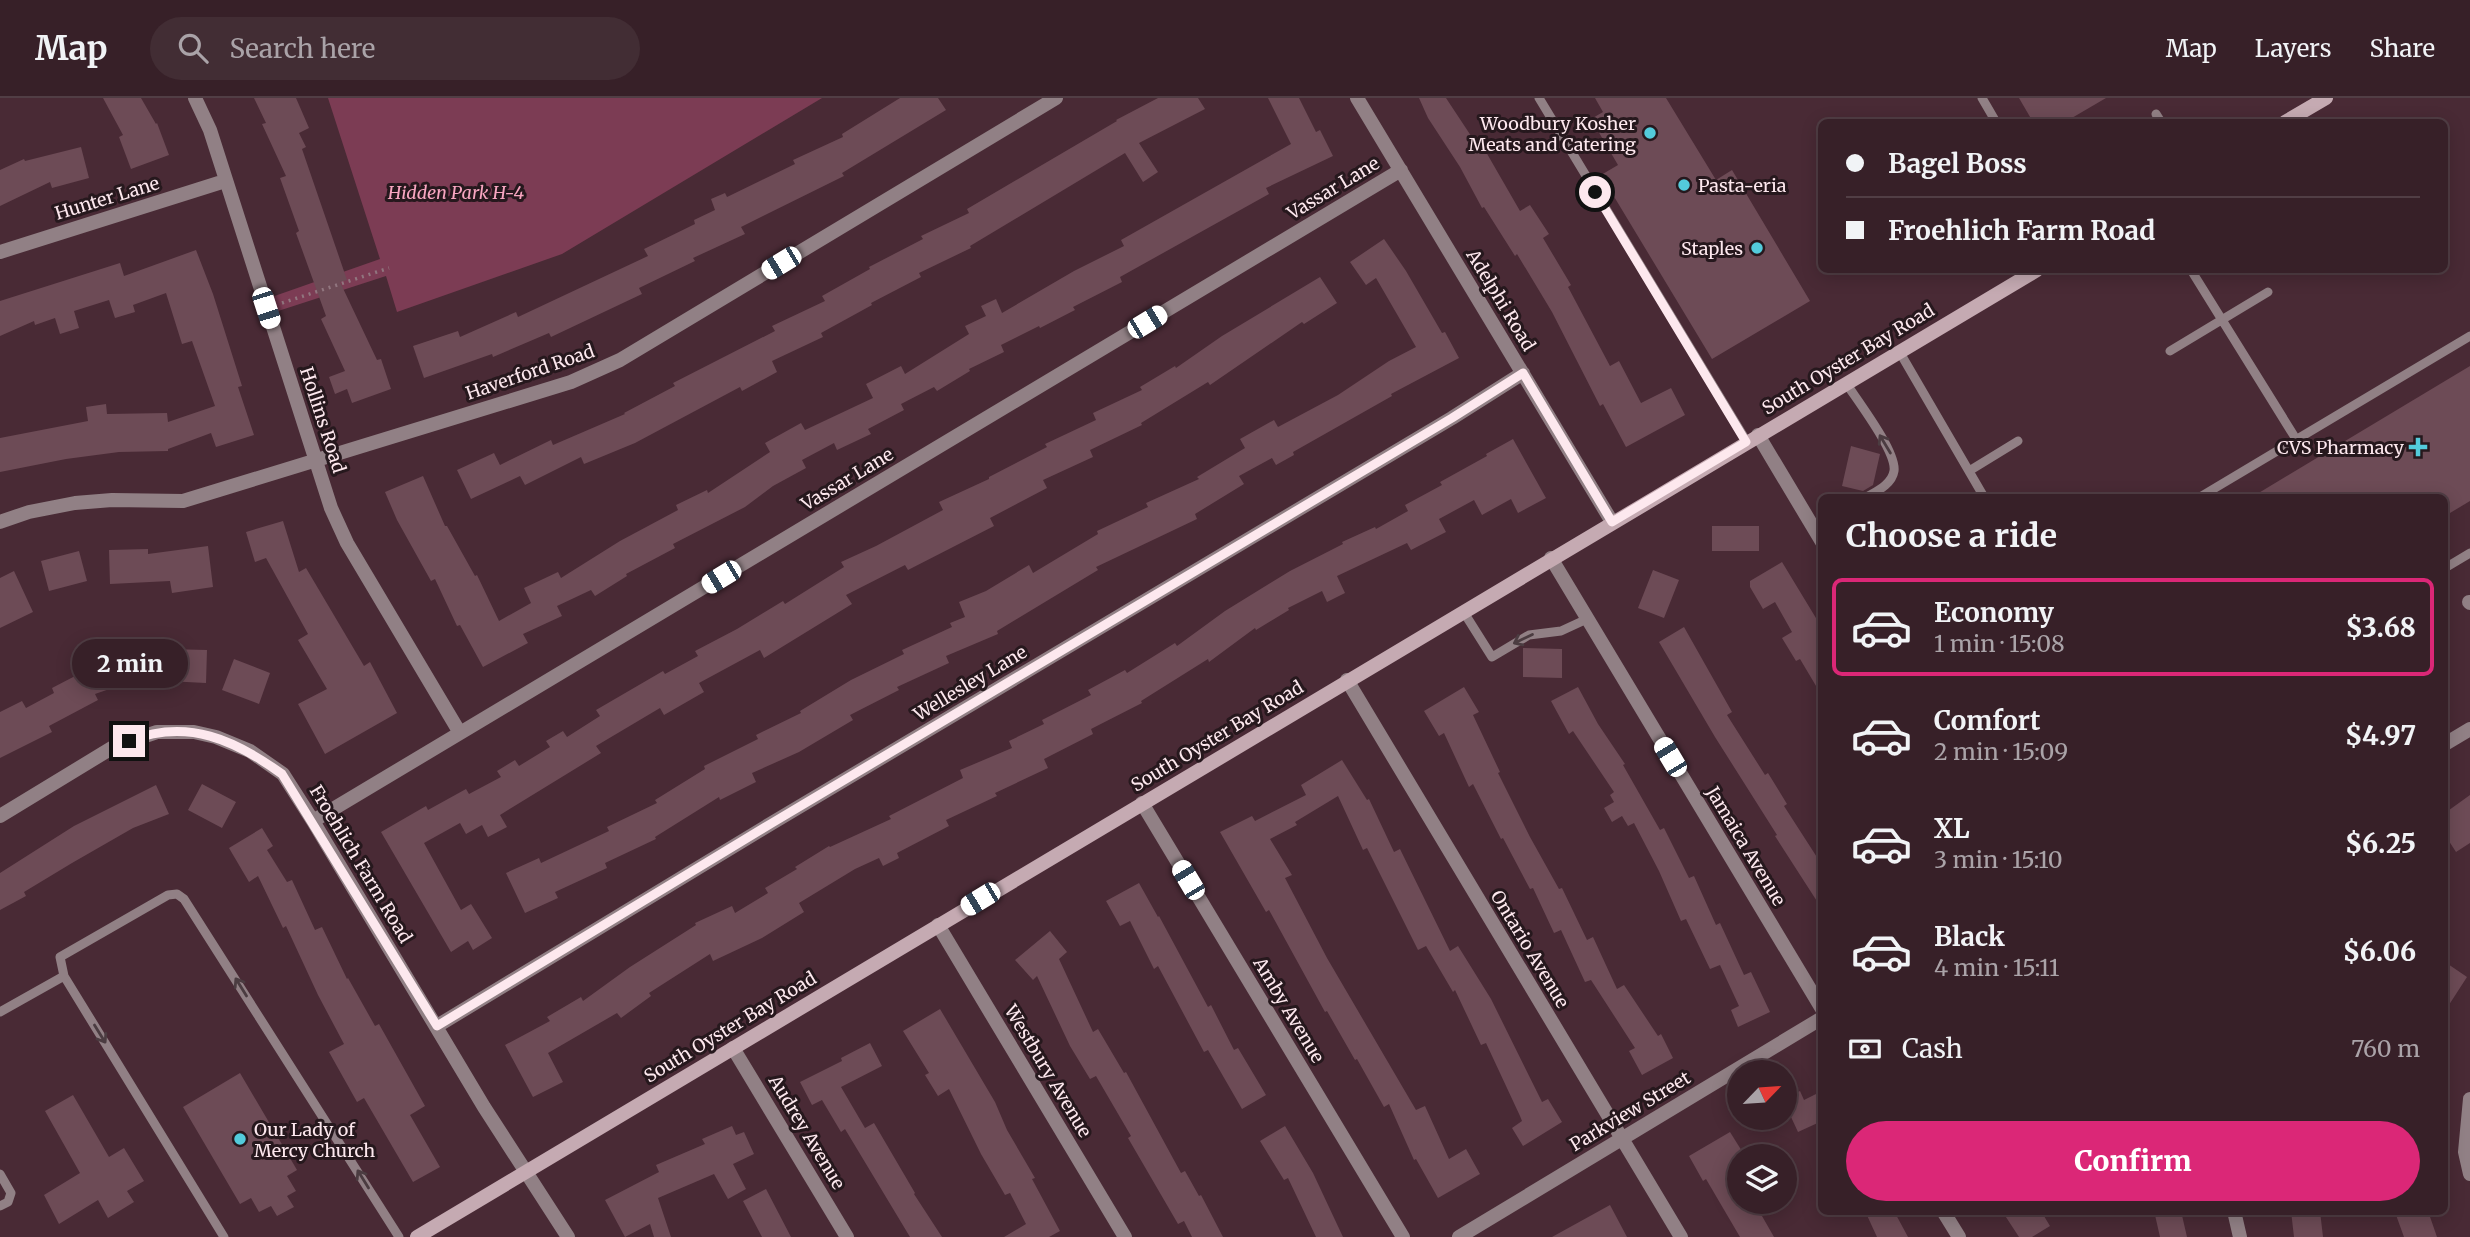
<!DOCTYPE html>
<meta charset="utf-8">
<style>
body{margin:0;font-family:Merriweather,serif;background:#422d34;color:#f1f3f6;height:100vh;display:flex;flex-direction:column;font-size:26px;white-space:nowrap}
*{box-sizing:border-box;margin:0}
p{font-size:23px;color:#aaa3a8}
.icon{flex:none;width:38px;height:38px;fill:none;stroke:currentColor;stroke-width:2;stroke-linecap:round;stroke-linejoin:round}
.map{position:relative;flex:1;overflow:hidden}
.panel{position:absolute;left:1818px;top:396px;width:630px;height:721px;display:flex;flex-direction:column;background:#372028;border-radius:10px;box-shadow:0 4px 18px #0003,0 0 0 2px #513e45}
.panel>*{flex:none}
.hud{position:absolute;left:1818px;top:21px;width:630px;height:154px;border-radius:10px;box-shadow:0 4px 18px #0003,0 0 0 2px #513e45;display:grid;align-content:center;height:154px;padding:0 28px;background:#372028}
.needle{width:46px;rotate:65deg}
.tools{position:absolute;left:1727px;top:962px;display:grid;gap:14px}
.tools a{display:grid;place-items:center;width:70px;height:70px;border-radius:50%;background:#372028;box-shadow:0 4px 18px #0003,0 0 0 2px #513e45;font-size:35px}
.end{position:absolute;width:32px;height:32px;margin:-16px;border:9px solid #fde8ee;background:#111;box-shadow:0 0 0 4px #111}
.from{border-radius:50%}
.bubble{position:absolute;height:49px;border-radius:24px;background:#372028;box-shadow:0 4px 18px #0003,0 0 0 2px #513e45;font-size:23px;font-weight:800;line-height:49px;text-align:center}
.car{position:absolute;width:21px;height:42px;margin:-21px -10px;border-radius:9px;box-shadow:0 0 5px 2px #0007;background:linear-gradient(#fff 24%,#345 0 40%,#fff 0 76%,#345 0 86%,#fff 0)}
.hud b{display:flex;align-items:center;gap:24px;height:66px;font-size:26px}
.hud b+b{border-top:2px solid #513e45}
.hud i{width:18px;height:18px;background:#f1f3f6}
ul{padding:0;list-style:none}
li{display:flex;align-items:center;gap:21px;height:98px;margin:0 14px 10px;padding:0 14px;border:4px solid transparent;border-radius:10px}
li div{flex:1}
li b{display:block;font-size:26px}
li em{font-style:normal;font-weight:800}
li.active{border-color:#db2777}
li>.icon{width:63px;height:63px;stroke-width:1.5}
h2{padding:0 28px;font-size:32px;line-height:84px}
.pay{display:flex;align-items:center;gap:18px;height:77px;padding:0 28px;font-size:26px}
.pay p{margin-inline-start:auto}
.button{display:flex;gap:14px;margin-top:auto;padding:14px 28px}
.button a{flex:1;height:80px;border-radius:42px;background:#db2777;color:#fff;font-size:28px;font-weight:800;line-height:80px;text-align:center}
header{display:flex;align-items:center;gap:42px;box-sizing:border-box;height:98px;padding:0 35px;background:#372028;border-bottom:2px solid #513e45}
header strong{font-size:33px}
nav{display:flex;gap:38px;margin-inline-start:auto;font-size:24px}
.search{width:490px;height:63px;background:#422d34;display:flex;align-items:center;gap:18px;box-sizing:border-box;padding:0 24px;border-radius:38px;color:#aaa3a8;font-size:26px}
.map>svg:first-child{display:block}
.green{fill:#7c3c54}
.building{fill:#6d4b56}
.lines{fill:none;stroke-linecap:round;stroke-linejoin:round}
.path{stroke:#91767f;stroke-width:3.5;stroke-dasharray:2 5;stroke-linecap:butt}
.service{stroke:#918085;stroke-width:9}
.minor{stroke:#918085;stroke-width:14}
.tertiary{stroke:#918085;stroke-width:14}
.secondary{stroke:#c5aab2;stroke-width:14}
.oneway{stroke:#4b3c41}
.route{stroke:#fde8ee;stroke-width:9}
.poi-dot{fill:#53cbdb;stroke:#26181d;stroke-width:2.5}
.labels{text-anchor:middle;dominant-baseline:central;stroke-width:6;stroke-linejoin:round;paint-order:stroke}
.poi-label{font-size:18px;fill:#fde8ee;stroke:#26181d;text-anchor:end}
.street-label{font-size:18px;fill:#fde8ee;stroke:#26181d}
.park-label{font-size:18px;font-style:italic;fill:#f8a6c1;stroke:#26181d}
</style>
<header>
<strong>Map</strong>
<div class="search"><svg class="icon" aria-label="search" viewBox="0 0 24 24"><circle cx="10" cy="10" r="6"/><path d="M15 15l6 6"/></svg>Search here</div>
<nav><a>Map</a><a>Layers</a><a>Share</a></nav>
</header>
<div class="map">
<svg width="2470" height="1139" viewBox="0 0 2470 1139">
<rect width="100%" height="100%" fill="#492a35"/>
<!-- green -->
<path class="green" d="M328,0H822L562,156L397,214L386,178L272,215L266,201L380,161Z"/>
<!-- building -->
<path class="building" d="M103,0H141L156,26L157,25L169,57L131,71L119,39L123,37Z
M254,0H296L309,30L299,35L306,49L302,51L347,182L340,184L377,262L381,261L391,291L352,305L347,291L335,296L329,279L345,273L321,221L326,218L296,135L299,133L280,80L286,78L262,26L266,25Z
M900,0H938L946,12L842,75L844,78L741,129L745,136L693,160L695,163L639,190L642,196L551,239L549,235L493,259L492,256L424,280L413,248L458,233L460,239L516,214L518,219L648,158L644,151L695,126L694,122L715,112L711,101L725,95L727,99L795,66L793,62L843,39L842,36Z
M1158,0H1198L1205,11L1139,45L1158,74L1143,84L1125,55L970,148L971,150L919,175L921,179L871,205L872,207L821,235L823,239L772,263L777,274L742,293L740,289L635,345L584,366L581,359L525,387L520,378L471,401L457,372L494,355L500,367L551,342L553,347L625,316L624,315L675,288L673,285L775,233L772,228L825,203L822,198L870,171L869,169L923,141L921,138L969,115L967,111L1117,23L1116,22Z
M1268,0H1299L1316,34L1320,32L1333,58L1266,90L1269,96L1120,179L1122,184L1073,209L1075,212L1040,230L1039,228L1001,247L1004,254L969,271L970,273L937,293L934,289L901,306L904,312L868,331L871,336L837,352L834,345L802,362L806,370L773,388L745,409L673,446L675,450L626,476L627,478L595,498L591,492L557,508L562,518L523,536L528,545L483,569L460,527L457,528L435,481L431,483L397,422L385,394L423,378L445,428H447L475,478L477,477L499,523L531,505L524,490L558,474L561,480L620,443L678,412L676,407L707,392L708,395L770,354L765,345L801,325L805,332L873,300L866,286L901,268L905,276L969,236L965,228L986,218L981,208L996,201L1002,215L1074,173L1124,148L1121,142L1291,46Z
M1419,0H1446L1483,56L1486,54L1520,113L1530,107L1549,136L1543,140L1571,187L1568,189L1610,268L1619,263L1641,305L1671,290L1685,317L1626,349L1603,306L1600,308L1552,214L1517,156L1515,158L1484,109L1482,110L1460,69L1428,20Z
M1595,0H1666L1716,82L1732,72L1810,203L1712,261L1601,77L1618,67L1591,21L1603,14Z
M2019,0H2106L2065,24H2033Z
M81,49L89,80L52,90L50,84L0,108V72L24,61L25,63Z
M1384,141L1406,173L1442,235L1445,234L1459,260L1391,296L1392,298L1293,354L1294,357L1276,367L1272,360L1239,378L1244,386L1195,416L1197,421L1096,469L1098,472L997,533L998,536L946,558L949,565L897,589L899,592L850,617L853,622L799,654L752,675L756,684L720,702L719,699L655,739L656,741L605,765L607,770L555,794L558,800L525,815L506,775L539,760L541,765L609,733L607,729L657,705L655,702L705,671L704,668L758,641L756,637L801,615L800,613L851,582L904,556L902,552L952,529L950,525L965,519L959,504L986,493L1029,467L1033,475L1098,436L1097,433L1148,409L1146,405L1199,381L1197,379L1245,350L1240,341L1274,322L1278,329L1338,297L1389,263L1416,249L1376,180L1366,187L1350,164Z
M196,152L213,196L242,288L238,289L254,337L216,349L211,335L168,351V353L119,354L66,361L0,374V340L88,323L86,309L106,306L107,316L167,315L168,324L215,308L192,243L182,246L166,195L133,207L135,214L115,220L109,202L74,213L79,230L60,236L55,220L35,227L34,223L0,238V203L120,165L124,178Z
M1320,179L1337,205L1304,226L1302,224L1210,287L1208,284L1141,325L1142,327L1090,352L1093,359L1043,382L1047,390L990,420L994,428L908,472L905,467L846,497L852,506L764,560L760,552L699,585L704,594L664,617L660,610L596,648L601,655L500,717L507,729L488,739L482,727L466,736L460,725L424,745L461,812L471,806L492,840L473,852L468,843L451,854L381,734L426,708L428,712L466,691L469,696L501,679L497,673L515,662L519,668L550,649L546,643L563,633L567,639L600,618L596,612L663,573L665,576L698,558L695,553L737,531L783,503L785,506L844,469L841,464L876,448L943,412L939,404L989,381V379L1047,349L1045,346L1096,322L1093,315L1142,292L1140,289L1175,268L1176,270L1222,238Z
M2470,268V403L2445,418V399H2252Z
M1513,341L1546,400L1518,415L1511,401L1482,417L1474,402L1439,421L1446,434L1411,452L1407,445L1337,478L1345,495L1327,504L1322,493L1288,510L1289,512L1256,532L1255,530L1209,564L1208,561L1141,603L1142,605L1091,631L1093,636L1044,661L1048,670L995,695L997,698L946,722L949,728L897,755L899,760L883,768L879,760L855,771L799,805L804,814L762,840L713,863L710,856L649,895L651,898L621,920L617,915L548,955L563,984L533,999L505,947L550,923L547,919L581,899L583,903L630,869L696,827L695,825L732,808L735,815L768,795L765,790L797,771L795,769L829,748L830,749L891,721L889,718L963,680L960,672L1012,650L1009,643L1044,626L1042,622L1091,597L1088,592L1125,572L1127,575L1175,545L1177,548L1225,513L1290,473L1343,446L1342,444L1375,429L1376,431L1408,413L1405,407L1442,387L1440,384L1487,358L1486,356Z
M1851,348L1880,356L1873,387L1863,393L1842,388Z
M283,423L299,474L306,470L364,568L370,564L397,615L325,656L298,606L327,591L298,542L308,536L266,460L255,464L246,434Z
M1712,428H1759V453H1712Z
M208,448L213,489L172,495L170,483L110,486L109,452L148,451V456Z
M79,453L87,483L49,493L41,463Z
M1782,464L1822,530V598L1800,561L1796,563L1782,540L1792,534L1775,504L1763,511L1750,489V483Z
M1653,472L1679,482L1664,520L1638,510Z
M14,473L33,514L0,530V480Z
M1684,529L1732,614L1727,617L1765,677L1768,675L1787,706L1784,708L1822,767V811L1775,738L1777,737L1715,639L1659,544Z
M136,541L147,571L127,578L130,584L95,596L98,602L49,628L52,634L0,660V614L22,603L26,610L54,595L52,590L102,564L99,553L113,551V548Z
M1523,550L1562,551V580L1523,579Z
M167,551L207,552L206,585L166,583Z
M234,561L270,575L259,606L222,592Z
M1464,589L1479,614L1473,617L1500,674L1498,675L1530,739L1559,791L1562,790L1587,842L1593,839L1617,891L1624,887L1658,938L1661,936L1673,960L1642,977L1629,953L1635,950L1591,882L1585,884L1561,832L1554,835L1533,790L1530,791L1503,740L1501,741L1473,686L1469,689L1444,635L1439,638L1424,613Z
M1578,589L1598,626L1625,666L1623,667L1660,732L1664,730L1689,780L1694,778L1716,827L1720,825L1744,877L1751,874L1770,914L1738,929L1731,912L1739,908L1720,867L1710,871L1686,821L1681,823L1659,773L1634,725L1628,728L1622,718L1612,724L1604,710L1614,704L1610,697L1614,694L1573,633L1569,636L1551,603Z
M1342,662L1367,702L1369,701L1394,754L1400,751L1450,853L1458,848L1491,901L1542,1004L1548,1001L1562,1024L1523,1048L1512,1030L1522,1023L1520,1018L1486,945L1481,947L1455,892L1453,894L1426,848L1418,852L1367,750L1363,752L1338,698L1295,724L1297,727L1270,741L1292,777L1285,780L1327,860L1416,1012L1425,1008L1449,1061L1466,1051L1480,1076L1438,1100L1416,1061L1414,1062L1389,1006L1384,1009L1357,961L1355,962L1327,913L1325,914L1269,812L1266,814L1220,734L1252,718L1255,723L1306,697L1301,687Z
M202,686L236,704L222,730L188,712Z
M156,687L169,716L133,730L72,765L24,794L26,798L0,812V775L74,728Z
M2470,697V745L2456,754L2445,737V715Z
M262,730L273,748L267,752L287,784L292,782L315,832L322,829L347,881L348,880L375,928L379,926L425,1008L410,1017L440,1069L413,1084L364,1000L357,1004L329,954L344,946L318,897L286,828L283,830L258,778L249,784L229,750Z
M1139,785L1158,819L1159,818L1208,909L1211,907L1234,952L1238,950L1266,997L1242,1011L1208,952L1204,954L1158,868L1154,871L1130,823L1120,828L1106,803Z
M1050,833L1067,854L1059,861L1093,934L1098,931L1124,975L1126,974L1181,1075L1185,1073L1199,1098L1201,1097L1223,1139H1192L1184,1123L1178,1126L1128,1040L1131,1038L1096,978L1090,981L1070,948L1037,878L1033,882L1015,862Z
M2445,864L2467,879L2445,913Z
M940,911L995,1004L1007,1032L1035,1080L1032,1081L1060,1133L1049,1139H1004L1026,1126L1010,1095L1005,1097L981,1056L949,991L938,998L925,977L929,975L903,933Z
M870,945L882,968L841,989L865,1030L874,1025L915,1095L914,1096L942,1139H910L845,1031L841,1034L822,1002L812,1007L800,984L842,963L841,960Z
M240,975L297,1072L287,1078L296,1093L287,1098L294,1109L277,1118L271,1108L259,1114L251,1100L240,1106L183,1009Z
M1800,993L1804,1002L1822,993V1023L1798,1034L1785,1006V1000Z
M73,997L109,1059L124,1050L144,1083L127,1093L134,1104L108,1120L98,1102L59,1126L44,1097L80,1075L45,1013Z
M732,1028L736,1037L744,1034L754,1056L733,1066L746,1091L728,1101L714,1076L658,1100L671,1139H654L650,1126L625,1139L605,1102L659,1074L656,1067L705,1046L702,1041Z
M1285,1028L1313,1075L1343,1139H1316L1288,1080L1284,1082L1260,1043Z
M1730,1034L1745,1058L1740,1059V1104H1754L1774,1139H1740L1706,1081L1703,1083L1689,1058Z
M766,1091L791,1139H762L743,1103Z
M1610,1107L1627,1139H1552Z
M1865,1113H1894L1908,1139H1877Z
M2002,1113H2041L2050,1128L2032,1139H2019Z
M2173,1113H2181L2187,1139H2160L2155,1117Z
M2291,1113H2320L2323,1139H2294Z
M2406,1113H2428L2437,1139H2404L2396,1117Z"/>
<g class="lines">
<!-- path -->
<path class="path" d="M282,205L389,170"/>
<!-- service -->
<path class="service" d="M1539,0L1747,344
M1982,0L1996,24
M2156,16L2161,24
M2191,172L2296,341
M1899,253L1984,399
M2170,253L2268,194
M1846,285C1857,302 1897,354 1894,373C1892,386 1877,393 1867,399
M1969,373L2018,343
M2200,399L2470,238
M2445,470L2470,455
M1463,513L1492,559L1529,537L1561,533L1587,521
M64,878L224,1139
M0,914L64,878L60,859L168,797L177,796L184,801L399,1139
M0,1076L11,1095L8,1104L0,1108"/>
<!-- minor -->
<path class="minor" d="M195,0L210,32L331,410L347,445L460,635
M1357,0L1612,424
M0,154L225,83
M1758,337L1822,444
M0,424L29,414L75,405L112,402L183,403L571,284L620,262L1056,0
M2469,504L2470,505
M1347,582L1681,1139
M2445,646L2470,631
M1142,705L1403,1139
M0,718L115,648L157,634H194L216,639L250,653L283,676L313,723L484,1009L568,1139
M313,723L1401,72
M938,827L1125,1139
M437,928L772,725L1452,320L1523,275
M733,950L847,1139
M2470,1001L2465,1054L2470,1076
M2234,1113L2240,1139
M1459,1139L1822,920"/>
<!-- tertiary -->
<path class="tertiary" d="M1551,460L1822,911
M1943,1113L1959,1139"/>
<!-- secondary -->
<path class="secondary" d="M2285,24L2326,0
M417,1139L2037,172"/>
</g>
<!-- one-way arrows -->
<defs><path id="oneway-shaft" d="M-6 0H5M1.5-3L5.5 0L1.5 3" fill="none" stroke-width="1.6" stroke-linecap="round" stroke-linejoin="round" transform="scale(1.75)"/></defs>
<g class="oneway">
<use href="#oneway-shaft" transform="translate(1885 346) rotate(-121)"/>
<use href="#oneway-shaft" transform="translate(1523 541) rotate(154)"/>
<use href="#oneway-shaft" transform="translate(241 889) rotate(-122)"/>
<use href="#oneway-shaft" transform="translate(100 936) rotate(58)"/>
<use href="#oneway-shaft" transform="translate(363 1081) rotate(-122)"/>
</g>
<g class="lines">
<!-- route -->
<path class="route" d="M129,643C188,620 235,642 282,676L437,928L772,725L1452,320L1523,275L1612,424L1746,344L1595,94"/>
</g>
<!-- markers -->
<g class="poi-dot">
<circle cx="1650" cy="35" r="7"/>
<circle cx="1684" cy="87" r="7"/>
<circle cx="1757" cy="150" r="7"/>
<path d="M2414.5 338.5h7v7h7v7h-7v7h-7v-7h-7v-7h7z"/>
<circle cx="240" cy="1041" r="7"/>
</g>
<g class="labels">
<!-- poi labels -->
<g class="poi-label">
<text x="1636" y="25">Woodbury Kosher<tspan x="1636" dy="21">Meats and Catering</tspan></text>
<text x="1698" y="87" text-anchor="start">Pasta-eria</text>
<text x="1743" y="150">Staples</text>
<text x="2404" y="349">CVS Pharmacy</text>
<text x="254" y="1031" text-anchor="start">Our Lady of<tspan x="254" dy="21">Mercy Church</tspan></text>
</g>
<!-- street labels -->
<g class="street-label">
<text transform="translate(1333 90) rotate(-31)">Vassar Lane</text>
<text transform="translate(107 100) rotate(-17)">Hunter Lane</text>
<text transform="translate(1501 202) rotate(59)">Adelphi Road</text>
<text transform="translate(1848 261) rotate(-31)">South Oyster Bay Road</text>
<text transform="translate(530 274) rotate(-19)">Haverford Road</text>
<text transform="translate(323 322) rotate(72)">Hollins Road</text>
<text transform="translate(847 381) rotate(-31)">Vassar Lane</text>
<text transform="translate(970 585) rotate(-31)">Wellesley Lane</text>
<text transform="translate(1217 638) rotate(-31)">South Oyster Bay Road</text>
<text transform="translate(1746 748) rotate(59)">Jamaica Avenue</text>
<text transform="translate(361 766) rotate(59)">Froehlich Farm Road</text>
<text transform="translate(1530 851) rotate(59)">Ontario Avenue</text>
<text transform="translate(1289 912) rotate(59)">Amby Avenue</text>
<text transform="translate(730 929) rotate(-31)">South Oyster Bay Road</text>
<text transform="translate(1048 973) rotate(59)">Westbury Avenue</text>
<text transform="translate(1630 1013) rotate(-31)">Parkview Street</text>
<text transform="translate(807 1034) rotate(59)">Audrey Avenue</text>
</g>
<!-- park labels -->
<g class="park-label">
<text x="456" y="94">Hidden Park H-4</text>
</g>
</g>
</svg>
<div class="tools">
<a><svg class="needle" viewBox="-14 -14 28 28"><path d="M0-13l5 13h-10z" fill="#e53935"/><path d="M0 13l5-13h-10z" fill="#aaa3a8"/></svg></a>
<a><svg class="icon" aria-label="layers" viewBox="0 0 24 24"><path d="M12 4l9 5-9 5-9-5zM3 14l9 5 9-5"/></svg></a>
</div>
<i class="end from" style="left:1595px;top:94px"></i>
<i class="end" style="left:129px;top:643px"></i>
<div class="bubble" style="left:72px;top:541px;width:116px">2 min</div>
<i class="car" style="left:781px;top:165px;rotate:239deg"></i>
<i class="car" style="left:266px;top:210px;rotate:162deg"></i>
<i class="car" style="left:1147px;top:224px;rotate:59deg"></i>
<i class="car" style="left:721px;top:479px;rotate:239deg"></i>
<i class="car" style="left:1670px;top:659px;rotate:329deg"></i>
<i class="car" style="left:1188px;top:782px;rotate:329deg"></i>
<i class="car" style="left:980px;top:801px;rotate:239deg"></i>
<div class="hud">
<b><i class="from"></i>Bagel Boss</b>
<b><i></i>Froehlich Farm Road</b>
</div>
<section class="panel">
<h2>Choose a ride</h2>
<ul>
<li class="active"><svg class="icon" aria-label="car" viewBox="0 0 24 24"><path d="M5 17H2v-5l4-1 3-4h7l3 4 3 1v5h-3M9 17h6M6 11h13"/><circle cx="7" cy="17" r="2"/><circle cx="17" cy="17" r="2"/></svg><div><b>Economy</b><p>1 min · 15:08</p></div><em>$3.68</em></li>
<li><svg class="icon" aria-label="car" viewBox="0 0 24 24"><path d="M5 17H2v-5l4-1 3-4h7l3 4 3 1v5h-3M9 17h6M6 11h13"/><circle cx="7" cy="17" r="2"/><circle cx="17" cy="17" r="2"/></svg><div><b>Comfort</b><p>2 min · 15:09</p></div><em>$4.97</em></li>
<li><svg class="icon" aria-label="car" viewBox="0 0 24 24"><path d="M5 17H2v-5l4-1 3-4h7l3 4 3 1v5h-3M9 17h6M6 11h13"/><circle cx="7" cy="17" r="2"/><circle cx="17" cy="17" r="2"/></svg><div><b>XL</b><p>3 min · 15:10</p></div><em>$6.25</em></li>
<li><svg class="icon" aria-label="car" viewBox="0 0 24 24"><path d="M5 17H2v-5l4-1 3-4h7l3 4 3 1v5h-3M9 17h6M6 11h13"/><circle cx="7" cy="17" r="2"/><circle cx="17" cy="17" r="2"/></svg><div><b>Black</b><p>4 min · 15:11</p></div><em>$6.06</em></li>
</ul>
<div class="pay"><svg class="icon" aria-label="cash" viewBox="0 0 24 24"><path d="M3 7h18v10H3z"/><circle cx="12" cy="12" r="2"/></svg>Cash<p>760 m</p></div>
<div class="button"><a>Confirm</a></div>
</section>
</div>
